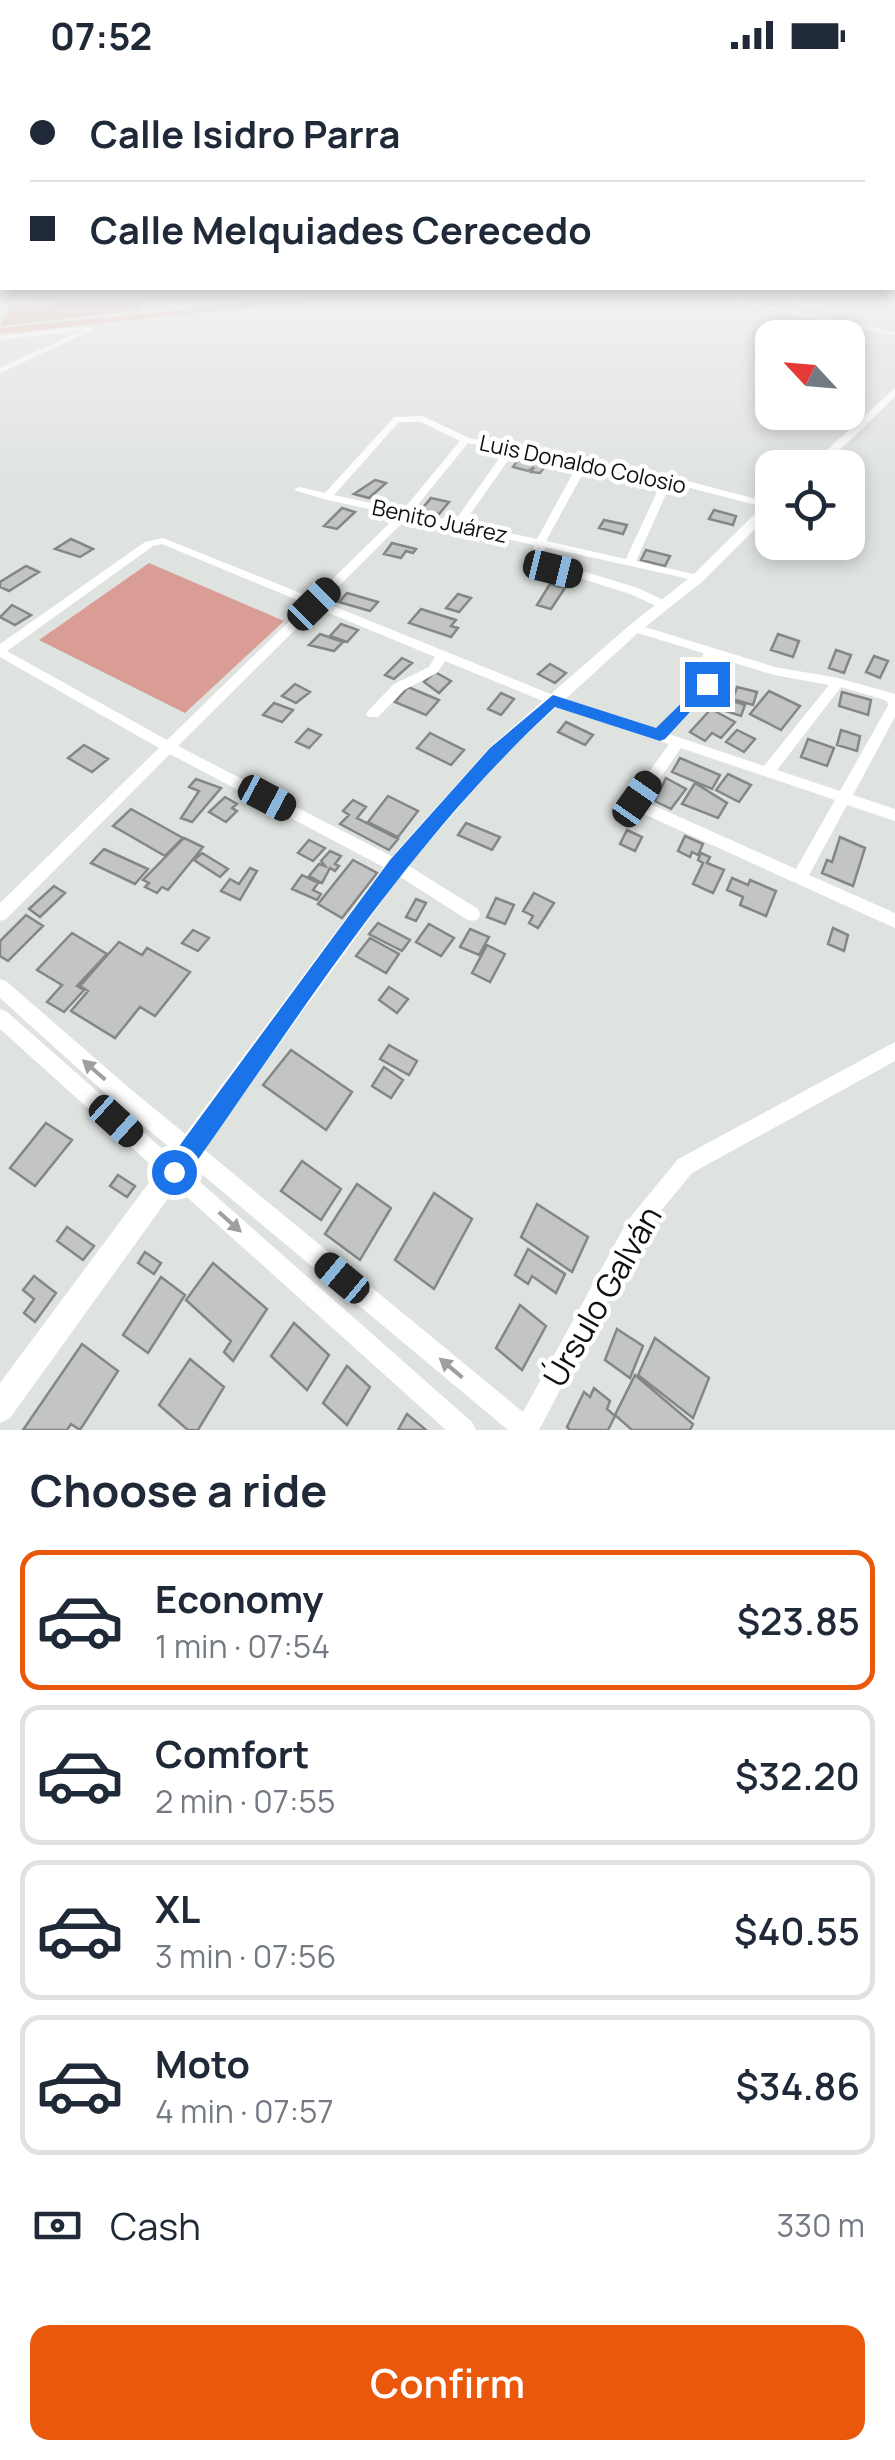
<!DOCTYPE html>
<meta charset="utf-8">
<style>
body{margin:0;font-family:Manrope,sans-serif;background:#f2f2f3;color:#1f2937;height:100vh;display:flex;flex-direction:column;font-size:38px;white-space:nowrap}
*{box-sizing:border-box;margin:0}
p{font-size:32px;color:#747a83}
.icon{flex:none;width:55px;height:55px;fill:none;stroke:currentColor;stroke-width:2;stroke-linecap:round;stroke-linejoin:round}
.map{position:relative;height:1360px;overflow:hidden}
.sheet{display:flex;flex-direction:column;background:#fff;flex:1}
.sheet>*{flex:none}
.banner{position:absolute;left:0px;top:0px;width:895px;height:220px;box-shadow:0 5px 15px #0003;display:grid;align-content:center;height:220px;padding:0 30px;background:#fff}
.needle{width:65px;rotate:296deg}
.controls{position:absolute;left:755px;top:250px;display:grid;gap:20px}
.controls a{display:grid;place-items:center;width:110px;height:110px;border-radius:20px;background:#fff;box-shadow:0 5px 15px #0003;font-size:50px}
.end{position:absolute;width:45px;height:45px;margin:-22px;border:12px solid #1a73e8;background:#fff;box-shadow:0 0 0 5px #fff}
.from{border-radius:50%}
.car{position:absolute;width:30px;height:60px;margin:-30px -15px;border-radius:12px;box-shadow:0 0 8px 2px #0007;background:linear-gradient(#222 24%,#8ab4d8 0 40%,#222 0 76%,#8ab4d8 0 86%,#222 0)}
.banner b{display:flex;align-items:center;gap:35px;height:95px;font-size:38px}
.banner b+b{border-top:2px solid #e0e1e3}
.banner i{width:25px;height:25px;background:#1f2937}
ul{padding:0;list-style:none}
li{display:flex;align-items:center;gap:30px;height:140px;margin:0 20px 15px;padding:0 10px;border:5px solid #e0e1e3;border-radius:20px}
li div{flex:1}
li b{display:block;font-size:38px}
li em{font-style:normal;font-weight:600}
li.current{border-color:#ea580c}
li>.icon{width:90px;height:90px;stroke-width:1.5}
h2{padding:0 30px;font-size:45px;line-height:120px}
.pay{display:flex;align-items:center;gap:25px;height:110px;padding:0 30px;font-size:38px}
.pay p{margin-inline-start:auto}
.primary-button{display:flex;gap:20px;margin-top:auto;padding:20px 30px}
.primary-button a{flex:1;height:115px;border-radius:20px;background:#ea580c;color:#fff;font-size:40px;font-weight:600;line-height:115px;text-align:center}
.status{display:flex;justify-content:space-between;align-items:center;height:70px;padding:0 50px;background:#fff;direction:ltr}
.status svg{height:28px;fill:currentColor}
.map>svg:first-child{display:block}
.green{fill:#d99d96}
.building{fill:#c2c5c3;stroke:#848785;stroke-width:2.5}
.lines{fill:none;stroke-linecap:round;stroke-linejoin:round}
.minor{fill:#fff;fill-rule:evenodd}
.tertiary{fill:#fff;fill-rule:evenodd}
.primary{fill:#e8a7a1;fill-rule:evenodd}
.oneway{fill:#9f9f9f}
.route{fill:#1a73e8}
.labels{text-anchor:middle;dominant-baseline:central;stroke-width:9;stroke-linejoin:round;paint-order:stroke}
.far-street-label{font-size:22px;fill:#0f100f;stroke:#fff}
.near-street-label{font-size:32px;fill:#0f100f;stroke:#fff}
</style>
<div class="status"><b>07:52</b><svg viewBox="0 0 49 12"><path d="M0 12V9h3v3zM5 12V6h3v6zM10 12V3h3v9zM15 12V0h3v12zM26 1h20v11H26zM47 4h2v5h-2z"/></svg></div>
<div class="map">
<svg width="895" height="1360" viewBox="0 0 895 1360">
<rect width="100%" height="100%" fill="#dfe3e0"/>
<!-- green -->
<path class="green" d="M144,228L141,240L0,256L10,237Z
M149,493L284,551L185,643L39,570Z"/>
<!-- building -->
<path class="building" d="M520,387L535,391L547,394L540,403L531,402L534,397L528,401L513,397Z
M375,410L386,413L369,428L354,424Z
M431,428L449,432L439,444L421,440Z
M342,438L355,442L337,459L324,456Z
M714,440L736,446L733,455L709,449Z
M604,450L627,455L623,464L599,458Z
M71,469L93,479L80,487L55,479Z
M392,473L416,479L413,483L406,481L401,488L384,484Z
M646,480L670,486L665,496L641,490Z
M26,496L39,502L9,521L0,517V512Z
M550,514L565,518L551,539L537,535Z
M347,523L378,532L370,541L339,532Z
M458,524L471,528L459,542L446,538Z
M12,535L31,545L15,555L0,547Z
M421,539L456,550L451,556L458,558L451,567L409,553Z
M341,554L358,560L347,572L330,566Z
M320,564L343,572L334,581L309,575Z
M778,564L799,571L793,587L771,580Z
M836,580L851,585L844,603L829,598Z
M874,586L888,591L880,608L866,602Z
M402,588L412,593L394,609L385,605Z
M550,594L566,603L555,613L538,604Z
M435,602L451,611L439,623L424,612Z
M295,614L310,622L296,633L282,626Z
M408,617L439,630L426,645L395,632Z
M713,617L735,623L737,617L757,622L753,635L711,623Z
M769,621L800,636L781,660L750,644Z
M842,622L871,630L868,645L839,636Z
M501,623L514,629L501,645L488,639Z
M718,626L745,635L741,646L713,637Z
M274,633L293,640L282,652L263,645Z
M711,639L735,652L721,668L712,663L705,671L690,662Z
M566,652L593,665L585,675L558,662Z
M308,659L321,665L309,678L296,672Z
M737,660L755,669L744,682L726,672Z
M841,660L860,666L857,681L837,675Z
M430,663L464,680L451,695L417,678Z
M808,669L834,678L827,696L801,687Z
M84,675L108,689L92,702L68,688Z
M680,688L720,705L712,719L672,702Z
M728,704L751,715L739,732L716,720Z
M666,708L686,719L671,739L655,731Z
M196,709L221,718L192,752L181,748L199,721L189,717Z
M695,713L727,733L718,748L682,734Z
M388,726L418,741L398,767L368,752Z
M225,727L237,734L232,738L237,741L226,752L209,742Z
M353,730L366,737L357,748L398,769L389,780L340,754L349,745L343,741Z
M131,739L183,768L165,786L113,756Z
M466,753L500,767L492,780L458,765Z
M627,760L642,767L635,781L620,774Z
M685,766L703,774L698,785L692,782L690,787L678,781Z
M840,767L865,778L853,816L822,803L827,790L832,792Z
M184,768L203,777L168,820L162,817L157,823L145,817L149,813L143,810Z
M309,770L325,778L313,791L298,783Z
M104,779L148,799L135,814L91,793Z
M330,781L341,786L335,794L339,796L335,801L330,798L322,813L309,806L319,794L325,796L321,791Z
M202,783L228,799L220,807L194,790Z
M701,783L710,787L707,793L724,800L713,823L693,814L703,793L698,790Z
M353,790L377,803L342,848L318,834Z
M250,798L257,801L240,830L221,821L230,809L239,814Z
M302,805L318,813L313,820L321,824L317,830L292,819Z
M732,808L748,815L750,810L776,821L766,846L740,835L743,827L727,820Z
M54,816L65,823L40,847L29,839Z
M534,823L554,833L538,858L529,853L533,846L523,841Z
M496,828L514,835L505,854L487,847Z
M416,829L426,833L416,851L406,847Z
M26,845L43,856L8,891L0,886V871Z
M378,853L410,870L402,881L369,864Z
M429,854L454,868L441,886L416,872Z
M833,858L848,865L844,881L828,874Z
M470,859L489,867L479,885L460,877Z
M193,860L209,868L198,881L182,873Z
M72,863L107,884L77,916L84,920L64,942L47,932L62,915L37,900Z
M370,868L399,884L386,903L356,886Z
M119,872L142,885L147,878L190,902L155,946L140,937L115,968L71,941L88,921L80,916Z
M487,875L505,884L490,912L472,903Z
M389,917L408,929L397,943L379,930Z
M389,975L417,991L409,1005L380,989Z
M291,980L352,1022L326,1060L263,1015Z
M384,997L403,1010L391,1028L372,1016Z
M46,1053L72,1070L35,1116L10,1098Z
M302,1091L341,1119L321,1150L281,1121Z
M118,1105L135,1116L127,1127L110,1116Z
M357,1114L391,1138L360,1190L325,1164Z
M434,1123L472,1149L434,1219L395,1190Z
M537,1134L588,1167L572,1202L521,1167Z
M67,1157L94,1176L83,1190L57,1171Z
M528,1179L565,1204L556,1223L532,1206L528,1214L515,1205Z
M145,1182L161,1193L154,1204L138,1193Z
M213,1193L267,1239L233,1291L224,1282L231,1271L186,1230Z
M34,1206L56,1223L35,1252L24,1243L34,1229L23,1220Z
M161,1207L185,1225L148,1283L123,1265Z
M520,1235L546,1256L522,1300L496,1278Z
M294,1253L329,1285L307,1320L271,1286Z
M617,1259L643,1276L630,1308L605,1290Z
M655,1268L709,1308L693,1348L638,1305Z
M82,1274L118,1301L80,1360L71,1354L67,1360H23Z
M190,1289L224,1317L198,1360H188L159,1335Z
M347,1296L370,1317L347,1355L323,1333Z
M635,1305L693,1354L690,1360H632L615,1345Z
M594,1318L610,1331L607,1339L615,1346L608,1360H570L567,1357L584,1322L590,1327Z
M407,1344L426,1360H398Z"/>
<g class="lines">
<!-- minor -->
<path class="minor" d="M46,228H85L0,236V232Z
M713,228H729L895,262V266Z
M769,228H786L824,237L820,239Z
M86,256L95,259L0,303V298L81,261L0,270V266Z
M423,346L469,368L668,406L772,433V439L671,413L636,491L702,506L704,508L698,511L545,477L543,489L638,518L669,533L671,536L665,540L630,524L533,493L531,491L534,475L408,447L323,532L558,627L657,660L701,612L703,583L631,561L629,558L635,554L775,597L838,608L895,624V647L853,725L895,739V751L847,735L809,805L895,843V858L635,740L630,729L669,674L548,633L445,591L437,603L404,620L378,647H368L366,644L368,641L394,614L429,597L435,587L317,538L178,676L401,791L478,839L480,844L478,849L472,851L466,849L391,801L170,684L6,849L0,851V833L159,678L0,587V574L145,472L163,468L313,528L398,445L327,430L294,420L299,417L325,423L394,347ZM399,352H421L460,371L403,440L334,425ZM468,373L505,380L455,451L412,442ZM514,382L578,394L537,469L464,453ZM587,396L662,411L626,489L546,471ZM162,474L307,534L167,670L7,581L153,476ZM715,587L774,605L829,615L764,696L669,664L713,613ZM841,617L885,630L889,634L840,721L777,700ZM681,678L835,730L796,799L646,732L645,730Z
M0,909L6,911L128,1017L523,1342L628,1150L678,1089L895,972V991L692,1103L642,1164L539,1360H508L114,1031L0,928Z
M0,939L6,941L472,1352L476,1360H446L0,959Z"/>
<!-- tertiary -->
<path class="tertiary" d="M888,228H895V237L892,236Z
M895,318V327L821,398H807Z
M772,431V442L703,511L640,561L502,687L403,802L10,1348L0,1353V1313L389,790L490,677L630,555L693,505L767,432Z"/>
<!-- primary -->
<path class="primary" d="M300,228H342L0,264V258Z"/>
</g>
<!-- one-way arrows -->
<defs><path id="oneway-solid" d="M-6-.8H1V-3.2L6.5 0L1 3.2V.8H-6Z" transform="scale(2.5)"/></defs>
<g class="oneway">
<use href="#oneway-solid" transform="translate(94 1000) rotate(-139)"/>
<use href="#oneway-solid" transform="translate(230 1152) rotate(42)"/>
<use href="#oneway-solid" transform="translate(451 1298) rotate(-140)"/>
</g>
<!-- sky -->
<linearGradient id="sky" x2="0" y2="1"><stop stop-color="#8dc3d4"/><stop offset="0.54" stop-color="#f1f2f1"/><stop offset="1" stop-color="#f1f2f1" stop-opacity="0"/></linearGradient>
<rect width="895" height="419" fill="url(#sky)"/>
<!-- route -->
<path class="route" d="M707,608L715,614L713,617L665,669L660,671L555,637C407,773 299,947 183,1111L174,1114L166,1111L163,1102L166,1094L390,790L490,678L553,625L656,658Z"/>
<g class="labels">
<!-- far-street labels -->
<g class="far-street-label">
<text transform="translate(583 394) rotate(12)">Luis Donaldo Colosio</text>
<text transform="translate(440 451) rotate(12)">Benito Juárez</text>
</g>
<!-- near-street labels -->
<g class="near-street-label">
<text transform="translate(602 1226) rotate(-60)">Úrsulo Galván</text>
</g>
</g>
</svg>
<div class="controls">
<a><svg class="needle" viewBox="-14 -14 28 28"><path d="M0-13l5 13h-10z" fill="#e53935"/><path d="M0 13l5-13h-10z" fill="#747a83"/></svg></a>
<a><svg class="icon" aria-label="locate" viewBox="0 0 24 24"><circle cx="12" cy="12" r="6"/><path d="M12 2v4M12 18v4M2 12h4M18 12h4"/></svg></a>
</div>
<i class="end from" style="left:174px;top:1102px"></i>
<i class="end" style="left:707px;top:614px"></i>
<i class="car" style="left:553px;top:499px;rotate:104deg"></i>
<i class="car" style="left:314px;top:534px;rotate:45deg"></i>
<i class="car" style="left:267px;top:728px;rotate:118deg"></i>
<i class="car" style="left:637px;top:729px;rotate:35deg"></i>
<i class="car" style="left:116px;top:1051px;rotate:132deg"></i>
<i class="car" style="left:342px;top:1208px;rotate:310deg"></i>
<div class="banner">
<b><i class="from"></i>Calle Isidro Parra</b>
<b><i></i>Calle Melquiades Cerecedo</b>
</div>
</div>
<section class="sheet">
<h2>Choose a ride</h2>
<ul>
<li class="current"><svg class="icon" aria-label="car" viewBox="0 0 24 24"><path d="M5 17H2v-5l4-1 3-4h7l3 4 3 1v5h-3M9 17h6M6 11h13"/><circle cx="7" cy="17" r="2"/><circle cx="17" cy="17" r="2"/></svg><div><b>Economy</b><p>1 min · 07:54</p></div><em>$23.85</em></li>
<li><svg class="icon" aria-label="car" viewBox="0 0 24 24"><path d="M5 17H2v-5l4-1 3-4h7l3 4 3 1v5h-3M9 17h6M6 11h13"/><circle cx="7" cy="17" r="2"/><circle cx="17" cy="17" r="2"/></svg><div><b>Comfort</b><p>2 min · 07:55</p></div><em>$32.20</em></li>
<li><svg class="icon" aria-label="car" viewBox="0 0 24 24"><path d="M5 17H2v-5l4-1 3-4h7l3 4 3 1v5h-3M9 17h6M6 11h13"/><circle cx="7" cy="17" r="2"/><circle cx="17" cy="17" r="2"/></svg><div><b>XL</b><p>3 min · 07:56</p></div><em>$40.55</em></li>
<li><svg class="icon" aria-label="car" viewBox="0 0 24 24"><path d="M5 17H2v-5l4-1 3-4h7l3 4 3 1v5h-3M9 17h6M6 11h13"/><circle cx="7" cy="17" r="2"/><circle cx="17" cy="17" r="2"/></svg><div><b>Moto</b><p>4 min · 07:57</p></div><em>$34.86</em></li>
</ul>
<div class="pay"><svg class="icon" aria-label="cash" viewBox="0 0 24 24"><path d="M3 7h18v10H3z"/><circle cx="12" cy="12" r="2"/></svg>Cash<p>330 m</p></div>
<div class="primary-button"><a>Confirm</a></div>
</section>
